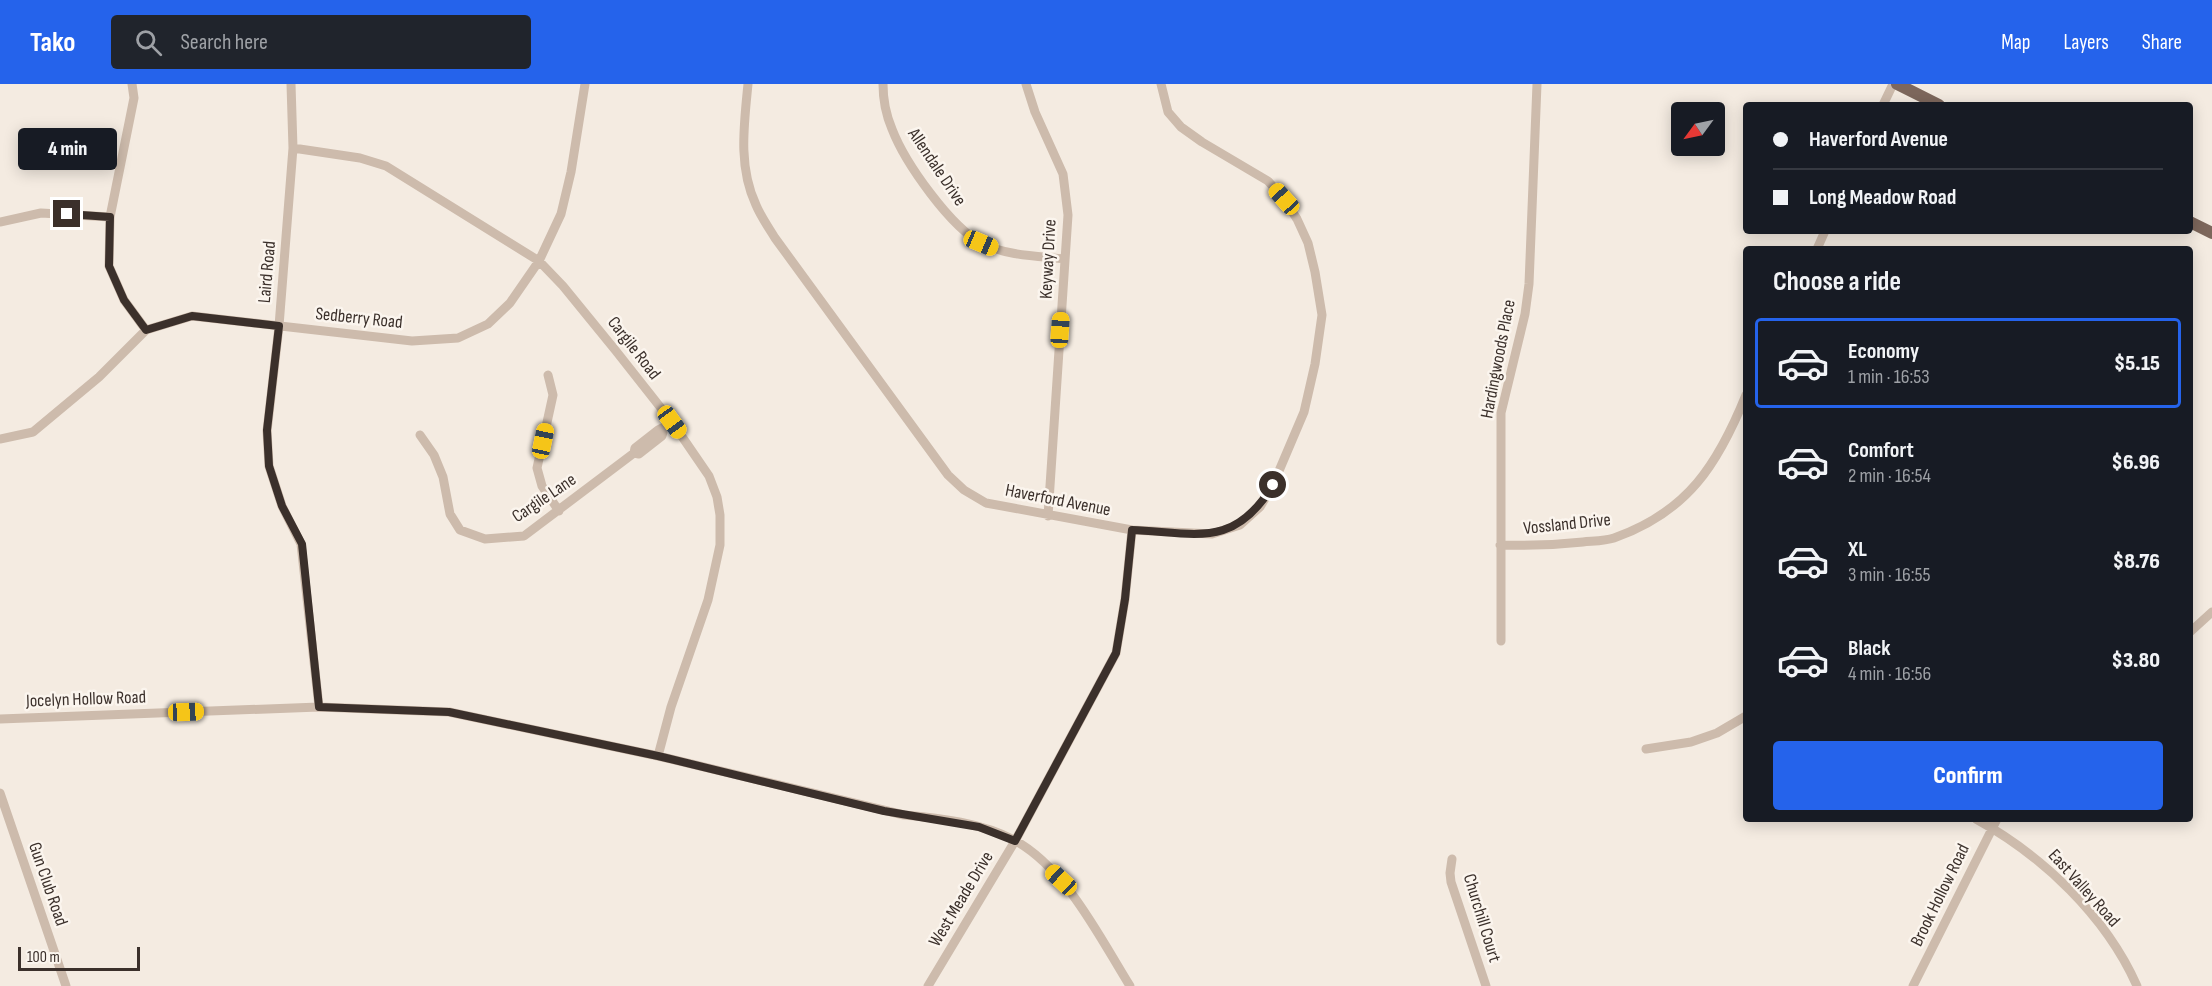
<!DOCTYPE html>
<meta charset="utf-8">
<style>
body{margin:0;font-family:"Sofia Sans Condensed",sans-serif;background:#20242c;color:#f1f3f6;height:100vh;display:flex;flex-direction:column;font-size:22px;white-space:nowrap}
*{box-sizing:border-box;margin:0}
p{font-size:20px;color:#9ea1a6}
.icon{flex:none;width:33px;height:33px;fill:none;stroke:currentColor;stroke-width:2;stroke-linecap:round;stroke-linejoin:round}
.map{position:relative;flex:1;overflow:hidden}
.drawer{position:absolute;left:1743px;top:162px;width:450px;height:576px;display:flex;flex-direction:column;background:#171b24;border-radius:6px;box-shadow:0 3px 15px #0003}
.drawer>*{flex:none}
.top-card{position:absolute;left:1743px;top:18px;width:450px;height:132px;border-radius:6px;box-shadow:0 3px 15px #0003;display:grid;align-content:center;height:132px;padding:0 30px;background:#171b24}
.needle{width:39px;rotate:237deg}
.fabs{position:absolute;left:1671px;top:18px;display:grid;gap:12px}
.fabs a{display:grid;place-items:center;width:54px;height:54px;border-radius:6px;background:#171b24;box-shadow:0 3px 15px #0003;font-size:30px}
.scale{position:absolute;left:18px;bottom:15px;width:122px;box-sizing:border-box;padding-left:6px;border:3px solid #3b302b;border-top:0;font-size:16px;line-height:21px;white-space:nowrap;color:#3b302b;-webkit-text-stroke:4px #fbf5ee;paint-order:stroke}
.end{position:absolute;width:27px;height:27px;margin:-14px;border:8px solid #3b302b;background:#fff;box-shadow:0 0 0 3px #fff}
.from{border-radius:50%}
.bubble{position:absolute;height:42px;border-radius:6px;background:#171b24;box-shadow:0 3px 15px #0003;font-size:20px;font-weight:800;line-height:42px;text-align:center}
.car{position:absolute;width:18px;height:36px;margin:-18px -9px;border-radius:8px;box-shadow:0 0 4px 2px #0007;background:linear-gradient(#f5c518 24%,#345 0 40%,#f5c518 0 76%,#345 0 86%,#f5c518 0)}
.top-card b{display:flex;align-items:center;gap:21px;height:57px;font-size:22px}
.top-card b+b{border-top:2px solid #363941}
.top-card i{width:15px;height:15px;background:#f1f3f6}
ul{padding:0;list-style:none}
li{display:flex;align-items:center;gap:18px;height:90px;margin:0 12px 9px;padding:0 18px;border:3px solid transparent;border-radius:6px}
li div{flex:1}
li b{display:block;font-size:22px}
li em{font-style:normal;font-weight:800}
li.current{border-color:#2563eb}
li>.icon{width:54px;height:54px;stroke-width:1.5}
h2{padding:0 30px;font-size:27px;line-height:72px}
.primary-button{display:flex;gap:12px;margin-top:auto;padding:12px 30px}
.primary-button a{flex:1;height:69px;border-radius:6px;background:#2563eb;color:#fff;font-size:24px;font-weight:800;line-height:69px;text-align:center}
header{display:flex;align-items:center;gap:36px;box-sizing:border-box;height:84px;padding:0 30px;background:#2563eb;color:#fff}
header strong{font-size:28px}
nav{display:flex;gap:33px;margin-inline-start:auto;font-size:21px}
.search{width:420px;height:54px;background:#20242c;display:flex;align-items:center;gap:15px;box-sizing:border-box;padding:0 21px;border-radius:6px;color:#9ea1a6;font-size:22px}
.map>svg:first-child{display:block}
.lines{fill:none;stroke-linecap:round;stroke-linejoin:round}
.minor{stroke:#cdbbac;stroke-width:9}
.major{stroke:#7d675c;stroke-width:12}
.route{stroke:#3b302b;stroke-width:8}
.labels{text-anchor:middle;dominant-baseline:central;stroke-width:5;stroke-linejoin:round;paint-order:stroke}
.street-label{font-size:18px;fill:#3b302b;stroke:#fbf5ee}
</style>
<header>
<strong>Tako</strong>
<div class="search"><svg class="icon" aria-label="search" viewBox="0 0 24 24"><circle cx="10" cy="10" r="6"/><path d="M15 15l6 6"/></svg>Search here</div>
<nav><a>Map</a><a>Layers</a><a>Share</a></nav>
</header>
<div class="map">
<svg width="2212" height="902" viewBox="0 0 2212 902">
<rect width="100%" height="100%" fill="#f4ebe1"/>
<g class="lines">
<!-- minor -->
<path class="minor" d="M132,0L134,14L110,133L109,182L124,216L146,246
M291,0L293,64L279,242L267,347L269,382L282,422L301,460L319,623
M748,0C744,41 738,83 756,121C761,133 769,144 775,154L948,391L964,406L986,419L1132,446L1212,450L1240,441L1260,423L1273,401L1304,328L1315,280L1322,231L1315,188L1308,159L1297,135L1284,115L1268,97L1202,58L1181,43L1168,28L1161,0
M883,0C883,15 886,31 892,45C905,79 951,144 983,160C1008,172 1038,172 1065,175
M1026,0L1035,28L1063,90L1068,131L1048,432
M1883,21L1893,0
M293,64L360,74L386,82L539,177L563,202L616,267L672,338L709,392L717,413L720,431V461L708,516L671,623L658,672
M0,138L41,129L110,133
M1817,165L1825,147
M548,291L553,311L537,384L542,402L559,427
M420,351L434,371L443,393L450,430L460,446L485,455L524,452L634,369L639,370L662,352L664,344
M0,355L33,348L99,293L146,246L192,232L412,257L458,254L488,240L510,219L539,177L561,130L571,88L585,0
M634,369L635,364L658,346L668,341
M1500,461C1528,462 1555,461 1583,458C1593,457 1605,457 1614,454C1688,428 1718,380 1746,311
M2190,548L2212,528
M1501,557V329L1525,230L1529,200L1537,0
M0,635L319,623L449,628L658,672L904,731C940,734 982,739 1014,756C1066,784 1100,854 1130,902
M1646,665L1691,658L1717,649L1746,632
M0,709L66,902
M1976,735C2043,772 2106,832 2137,902
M1452,775L1450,789L1451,798L1486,902
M928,902L1015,757L1116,569L1125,515L1132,446
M1913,902L1997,735"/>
<!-- major -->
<path class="major" d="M1897,0L1939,21
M2190,138L2212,149"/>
</g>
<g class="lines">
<!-- route -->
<path class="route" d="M67,130L110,133L109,182L124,216L146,246L192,232L279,242L267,346L269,382L282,422L302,460L319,623L449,628L658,672L884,727L979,743L1015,757L1116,569L1125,515L1132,446C1197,449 1234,465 1273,401"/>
</g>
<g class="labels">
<!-- street labels -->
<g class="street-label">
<text transform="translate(937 83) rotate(56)">Allendale Drive</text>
<text transform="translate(1048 175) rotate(-87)">Keyway Drive</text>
<text transform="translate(267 188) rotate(-85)">Laird Road</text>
<text transform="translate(359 234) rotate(6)">Sedberry Road</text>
<text transform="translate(634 264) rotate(52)">Cargile Road</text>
<text transform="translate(1498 275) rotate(-79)">Hardingwoods Place</text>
<text transform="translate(544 414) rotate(-34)">Cargile Lane</text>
<text transform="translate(1058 416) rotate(11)">Haverford Avenue</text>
<text transform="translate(1567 440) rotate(-6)">Vossland Drive</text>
<text transform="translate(86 615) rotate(-2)">Jocelyn Hollow Road</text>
<text transform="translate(48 800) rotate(71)">Gun Club Road</text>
<text transform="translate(2084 804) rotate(48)">East Valley Road</text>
<text transform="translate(1940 811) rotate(-64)">Brook Hollow Road</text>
<text transform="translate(961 815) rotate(-59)">West Meade Drive</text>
<text transform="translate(1482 834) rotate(73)">Churchill Court</text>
</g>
</g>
</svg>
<div class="fabs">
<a><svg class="needle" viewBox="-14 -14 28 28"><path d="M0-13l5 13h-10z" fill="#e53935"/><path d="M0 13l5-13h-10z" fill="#9ea1a6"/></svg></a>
</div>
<div class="scale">100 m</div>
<i class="end from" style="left:1273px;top:401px"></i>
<i class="end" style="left:67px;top:130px"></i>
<div class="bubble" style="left:18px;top:44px;width:99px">4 min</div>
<i class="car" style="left:1284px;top:115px;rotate:318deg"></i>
<i class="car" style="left:981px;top:159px;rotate:113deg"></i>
<i class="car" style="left:1060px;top:246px;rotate:4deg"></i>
<i class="car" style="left:672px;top:338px;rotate:144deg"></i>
<i class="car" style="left:543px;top:357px;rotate:12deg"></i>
<i class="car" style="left:186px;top:628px;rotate:88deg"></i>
<i class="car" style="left:1061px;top:796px;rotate:313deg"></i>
<div class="top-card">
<b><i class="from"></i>Haverford Avenue</b>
<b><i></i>Long Meadow Road</b>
</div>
<section class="drawer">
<h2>Choose a ride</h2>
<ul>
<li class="current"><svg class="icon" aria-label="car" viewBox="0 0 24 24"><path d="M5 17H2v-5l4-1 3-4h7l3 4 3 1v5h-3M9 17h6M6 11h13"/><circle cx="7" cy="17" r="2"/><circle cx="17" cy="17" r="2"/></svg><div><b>Economy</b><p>1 min · 16:53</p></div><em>$5.15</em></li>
<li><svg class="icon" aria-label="car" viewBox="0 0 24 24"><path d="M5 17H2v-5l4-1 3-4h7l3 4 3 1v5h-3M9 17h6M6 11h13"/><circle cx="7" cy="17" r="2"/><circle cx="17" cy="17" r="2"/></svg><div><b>Comfort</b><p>2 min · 16:54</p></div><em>$6.96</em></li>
<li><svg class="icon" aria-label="car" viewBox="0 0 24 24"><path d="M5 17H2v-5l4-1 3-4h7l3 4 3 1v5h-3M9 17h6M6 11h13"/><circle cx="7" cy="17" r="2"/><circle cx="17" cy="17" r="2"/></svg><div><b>XL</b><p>3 min · 16:55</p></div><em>$8.76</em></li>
<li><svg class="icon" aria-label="car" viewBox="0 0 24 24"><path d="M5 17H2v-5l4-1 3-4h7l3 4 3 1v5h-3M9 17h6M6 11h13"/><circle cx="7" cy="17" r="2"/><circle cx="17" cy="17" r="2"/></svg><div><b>Black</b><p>4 min · 16:56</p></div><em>$3.80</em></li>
</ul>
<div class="primary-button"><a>Confirm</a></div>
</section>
</div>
